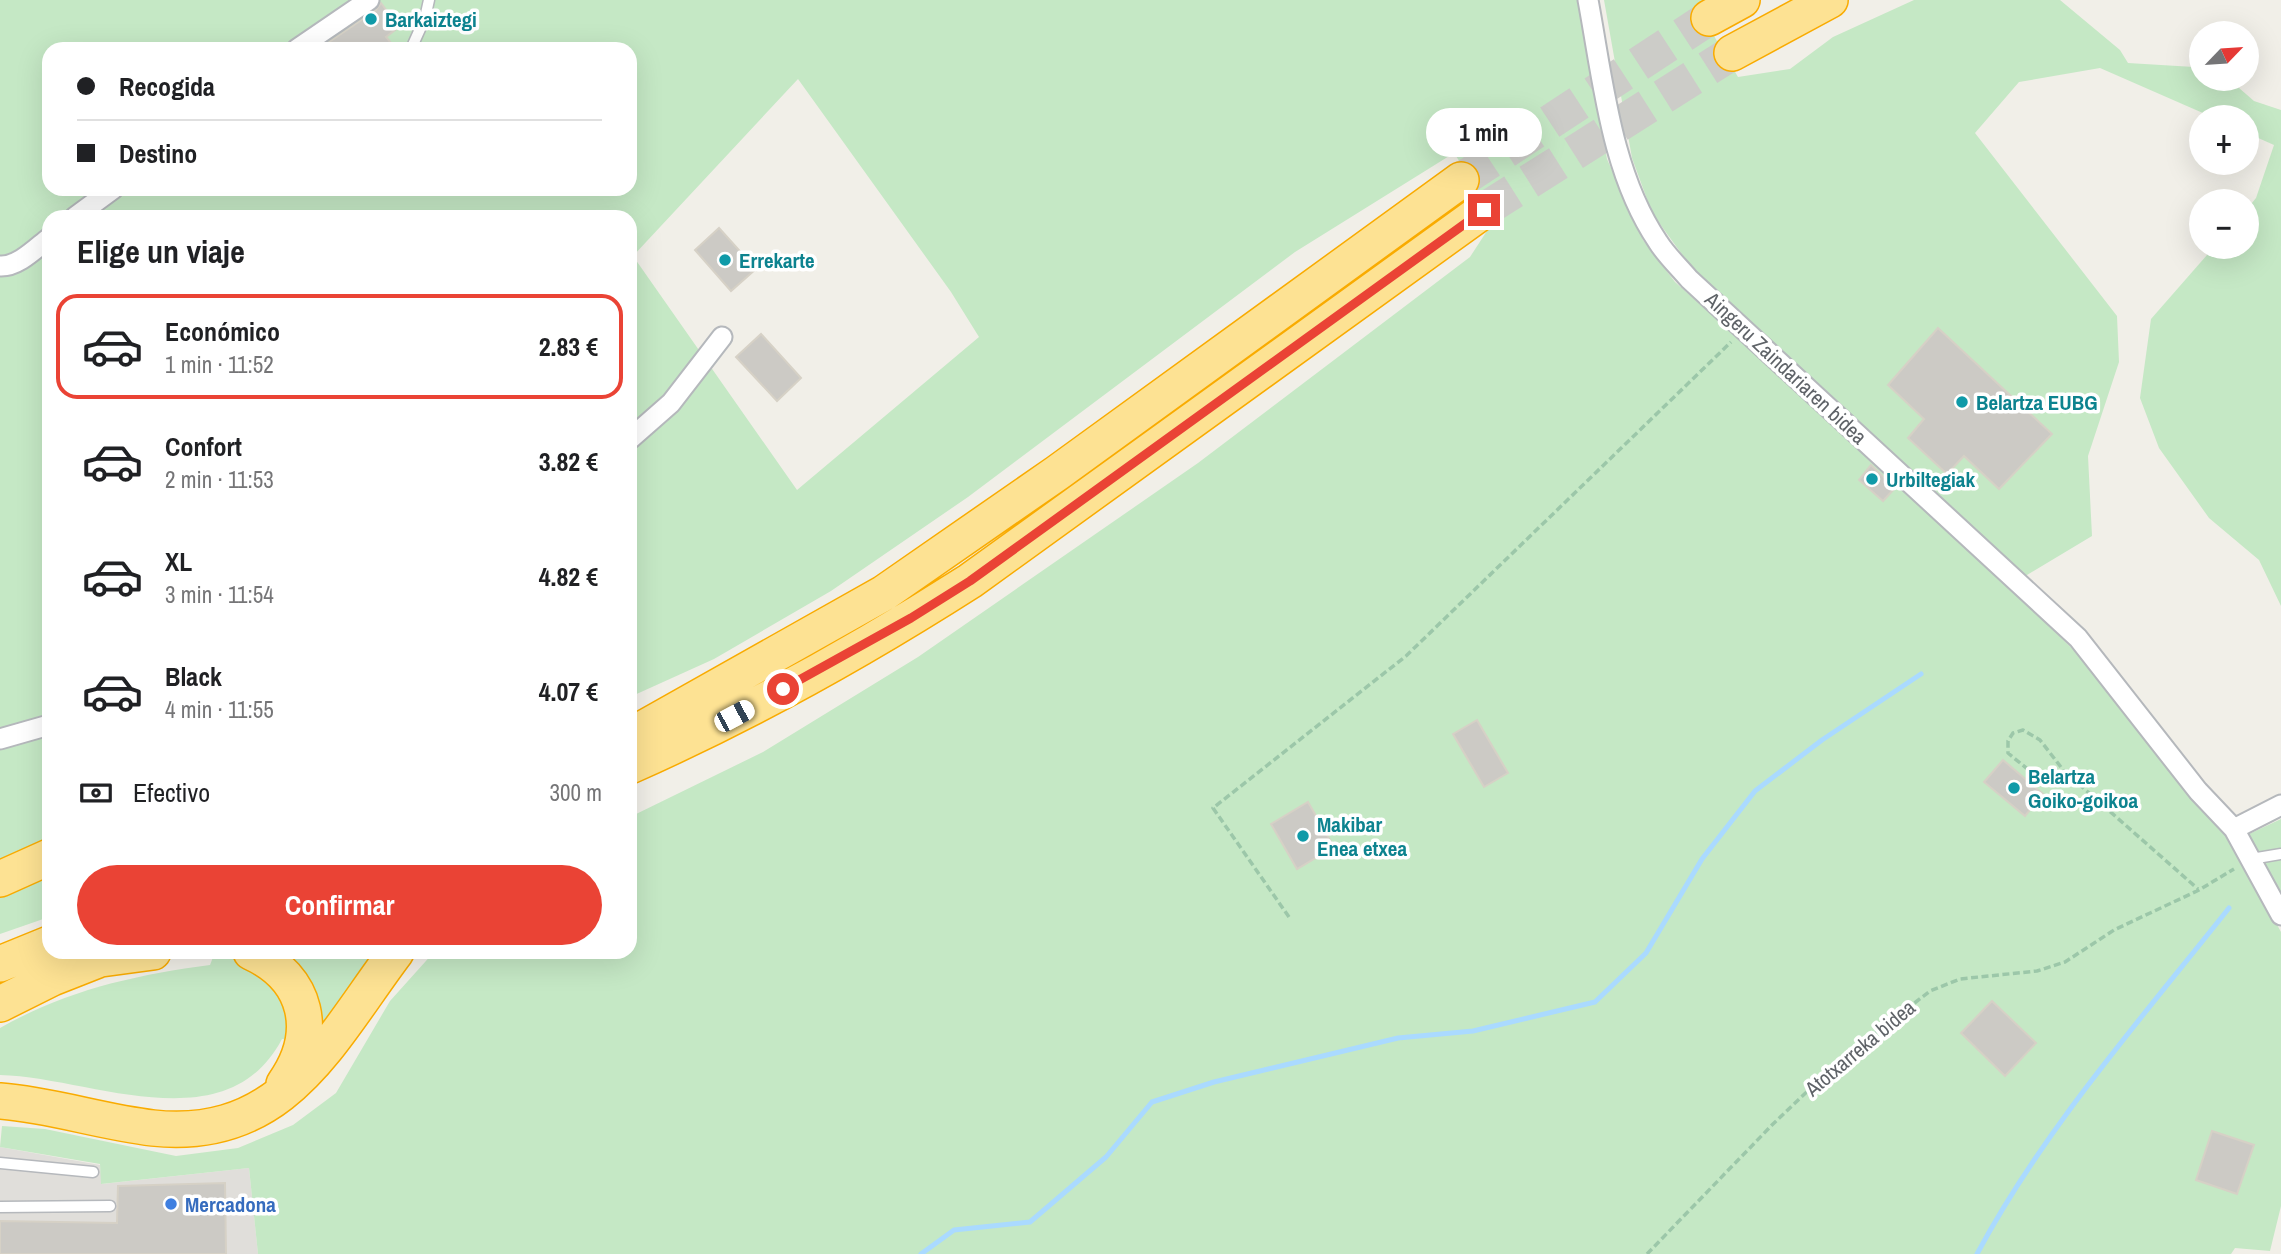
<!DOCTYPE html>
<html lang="es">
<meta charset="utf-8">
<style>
body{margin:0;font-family:"Archivo Narrow",sans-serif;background:#f6f6f6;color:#202124;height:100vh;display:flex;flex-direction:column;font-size:26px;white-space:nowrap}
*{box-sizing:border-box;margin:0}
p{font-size:23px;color:#757577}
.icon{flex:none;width:38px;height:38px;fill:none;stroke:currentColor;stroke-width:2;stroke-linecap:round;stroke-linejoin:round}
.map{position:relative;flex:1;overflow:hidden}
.sheet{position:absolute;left:42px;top:210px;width:595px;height:749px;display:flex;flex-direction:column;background:#fff;border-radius:21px;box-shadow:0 7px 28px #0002}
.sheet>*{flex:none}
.top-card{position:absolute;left:42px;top:42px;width:595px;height:154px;border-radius:21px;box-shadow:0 7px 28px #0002;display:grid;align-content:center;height:154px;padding:0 35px;background:#fff}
.needle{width:46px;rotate:65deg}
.tools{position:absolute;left:2189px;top:21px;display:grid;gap:14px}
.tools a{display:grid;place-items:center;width:70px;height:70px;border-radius:50%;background:#fff;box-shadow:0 7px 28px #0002;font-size:35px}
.end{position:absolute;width:32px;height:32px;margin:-16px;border:9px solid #ea4335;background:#fff;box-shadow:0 0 0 4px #fff}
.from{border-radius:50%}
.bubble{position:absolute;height:49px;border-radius:24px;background:#fff;box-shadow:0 7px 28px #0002;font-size:23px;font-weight:800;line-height:49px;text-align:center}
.car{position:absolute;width:21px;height:42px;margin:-21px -10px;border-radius:9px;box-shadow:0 0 5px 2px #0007;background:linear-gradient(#fff 24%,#345 0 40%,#fff 0 76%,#345 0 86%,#fff 0)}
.top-card b{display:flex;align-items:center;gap:24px;height:66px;font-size:26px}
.top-card b+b{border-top:2px solid #e0e0e0}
.top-card i{width:18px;height:18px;background:#202124}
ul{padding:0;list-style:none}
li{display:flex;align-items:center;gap:21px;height:105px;margin:0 14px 10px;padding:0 21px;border:4px solid transparent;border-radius:21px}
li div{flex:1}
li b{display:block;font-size:26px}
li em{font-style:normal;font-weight:800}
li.on{border-color:#ea4335}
li>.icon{width:63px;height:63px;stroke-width:1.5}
h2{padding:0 35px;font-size:32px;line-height:84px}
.pay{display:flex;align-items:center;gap:18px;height:77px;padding:0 35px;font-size:26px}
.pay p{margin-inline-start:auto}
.primary-button{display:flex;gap:14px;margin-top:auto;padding:14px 35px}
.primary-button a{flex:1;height:80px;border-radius:42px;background:#ea4335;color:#fff;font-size:28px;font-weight:800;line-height:80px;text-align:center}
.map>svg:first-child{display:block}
.industrial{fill:#e0deda}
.green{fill:#c5e8c5;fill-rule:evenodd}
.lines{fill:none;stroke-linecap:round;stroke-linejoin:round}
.stream{stroke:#aadaff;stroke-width:5}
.building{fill:#cccac5;stroke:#d6d1c6;stroke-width:2}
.motorway-tunnel{stroke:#ccccc8;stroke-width:35;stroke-dasharray:35 18;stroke-linecap:butt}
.service-casing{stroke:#b5b8bc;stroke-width:13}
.minor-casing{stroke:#b5b8bc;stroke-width:23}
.motorway-casing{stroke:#f9ab00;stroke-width:38}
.path{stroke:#9cc7a9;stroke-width:3.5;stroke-dasharray:7 3.5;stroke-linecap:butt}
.service{stroke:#fff;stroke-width:10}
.minor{stroke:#fff;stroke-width:19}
.motorway{stroke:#fde293;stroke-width:35}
.route{stroke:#ea4335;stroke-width:9}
.culture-dot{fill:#0f9aa8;stroke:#fff;stroke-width:2.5}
.shop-dot{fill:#3f7fe0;stroke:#fff;stroke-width:2.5}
.labels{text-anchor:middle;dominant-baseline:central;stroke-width:7;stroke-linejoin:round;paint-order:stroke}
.culture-label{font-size:21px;font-weight:bold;fill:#0d838f;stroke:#fff;text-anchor:start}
.street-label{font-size:21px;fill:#5f6368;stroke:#fff}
.shop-label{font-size:21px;font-weight:bold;fill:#366cbe;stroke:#fff;text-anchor:start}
</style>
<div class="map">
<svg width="2281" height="1254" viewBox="0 0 2281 1254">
<rect width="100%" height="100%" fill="#f1efe8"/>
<!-- industrial -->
<path class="industrial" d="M0,1147L100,1165L102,1184L249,1168L258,1254H0Z"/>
<!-- green -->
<path class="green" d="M0,0H1577L1607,159L1643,240L1675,282L1948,526L2103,679L2229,835L2281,932V1206L2270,1251L2235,1248L2231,1254H258L249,1168L101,1184L100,1164L0,1147L2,1126L45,1129L176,1156L238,1148L293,1125L336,1093L390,1001L434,952H630V817L763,752L918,657L1198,463L1470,257L1496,217L1454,153L1295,252L968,497L831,591L714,659L630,697V217H49V917L0,934ZM49,49H630V189H49ZM798,79L951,292L979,337L797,490L633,256Z
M1604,0H1709L1700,12L1738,77L1790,69L1833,37L1914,0H2060L2120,50L2128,63L2194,67L2201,70L2202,79L2231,81L2254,101L2281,110V606L2259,560L2209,518L2159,448L2140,398L2151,319L2214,247H2247V209L2256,198L2274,145L2247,133V117H2212L2100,68L2019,82L1975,133L2117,316L2119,362L2088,456L2092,536L2022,578L1694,271L1652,213L1632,158Z
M2281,819V895L2249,834Z
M215,952H377L315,1045L282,1039C226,1145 90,1077 0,1075V1028C67,990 135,975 210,965Z"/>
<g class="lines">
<!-- stream -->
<path class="stream" d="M921,1254L954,1230L1030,1222L1106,1157L1152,1102L1214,1082L1398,1038L1473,1031L1595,1002L1646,953L1702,859L1755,791L1822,740L1921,674
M1977,1254C2044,1129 2141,1019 2229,908"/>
</g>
<!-- building -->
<path class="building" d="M381,3L399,27L386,37L396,49H319L376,10Z
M719,228L756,269L731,291L695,250Z
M1938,328L2052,434L1999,489L1964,456L1947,474L1908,438L1924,419L1888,385Z
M761,334L801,378L777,401L736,357Z
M1871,465L1895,488L1883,501L1859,480Z
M1477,720L1508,773L1484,787L1453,734Z
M2003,760L2043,794L2025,816L1984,782Z
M1308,802L1334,847L1297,869L1271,824Z
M1992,1001L2036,1043L2005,1076L1961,1033Z
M2212,1131L2254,1145L2237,1194L2196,1180Z
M225,1183L226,1254H0V1221L117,1223L118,1186Z"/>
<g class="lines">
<!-- motorway-tunnel -->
<path class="motorway-tunnel" d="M1461,180L1709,18
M1484,210L1732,53"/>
<defs>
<path id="service" d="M411,49L425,18L429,0
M2251,859L2281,854
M0,1163L93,1172
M0,1207L110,1206"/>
<path id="minor" d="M1588,0C1603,80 1611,173 1658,242C1666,255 1679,267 1689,279L2078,638L2198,791L2234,829L2281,915
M297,49L369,0
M75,217L113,189
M0,266C18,267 36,248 49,238
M630,439L671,403L722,337
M0,739L49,725
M2234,829L2281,805"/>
<path id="motorway" d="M1709,18L1742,0
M1732,53L1830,0
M630,736L884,593L1057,473L1461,180
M630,766C747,714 862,650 970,581L1484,210
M0,879L49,857
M251,952C308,978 320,1033 284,1084
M101,959L153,952
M0,964L49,944
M0,1004L52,978L118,952
M0,1101C52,1105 101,1122 153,1128C284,1142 329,1041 396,952"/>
</defs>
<!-- service casing -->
<use href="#service" class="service-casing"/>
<!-- minor casing -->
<use href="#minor" class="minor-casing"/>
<!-- motorway casing -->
<use href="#motorway" class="motorway-casing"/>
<!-- path -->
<path class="path" d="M2064,771L2042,781L2008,753V741L2013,733L2023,730L2040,740L2064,771L2198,889
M1289,917L1213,808L1406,656L1731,342
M1647,1254L1773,1124L1836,1064L1930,991L1960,979L2037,971L2065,962L2114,930L2199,890L2234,869"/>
<!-- service -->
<use href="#service" class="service"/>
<!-- minor -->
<use href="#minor" class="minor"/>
<!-- motorway -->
<use href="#motorway" class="motorway"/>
</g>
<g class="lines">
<!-- route -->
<path class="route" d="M783,689L911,618L970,581L1484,210"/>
</g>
<!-- markers -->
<g class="culture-dot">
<circle cx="371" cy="19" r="7"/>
<circle cx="725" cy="260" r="7"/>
<circle cx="1962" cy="402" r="7"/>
<circle cx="1872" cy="479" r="7"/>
<circle cx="2014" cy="788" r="7"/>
<circle cx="1303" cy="836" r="7"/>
</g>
<circle class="shop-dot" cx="171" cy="1204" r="7"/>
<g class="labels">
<!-- culture labels -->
<g class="culture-label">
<text x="385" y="19">Barkaiztegi</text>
<text x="739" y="260">Errekarte</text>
<text x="1976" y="402">Belartza EUBG</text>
<text x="1886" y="479">Urbiltegiak</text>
<text x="2028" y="776">Belartza<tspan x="2028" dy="24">Goiko-goikoa</tspan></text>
<text x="1317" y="824">Makibar<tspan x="1317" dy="24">Enea etxea</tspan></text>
</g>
<!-- street labels -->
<g class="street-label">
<text transform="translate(1786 368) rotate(43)">Aingeru Zaindariaren bidea</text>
<text transform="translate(1860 1048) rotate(-40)">Atotxarreka bidea</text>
</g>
<!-- shop labels -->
<g class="shop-label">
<text x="185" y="1204">Mercadona</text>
</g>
</g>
</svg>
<div class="tools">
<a><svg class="needle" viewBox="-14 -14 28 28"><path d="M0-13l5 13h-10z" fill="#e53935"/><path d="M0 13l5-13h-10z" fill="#757577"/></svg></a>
<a>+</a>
<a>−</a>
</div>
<i class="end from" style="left:783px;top:689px"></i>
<i class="end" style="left:1484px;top:210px"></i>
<div class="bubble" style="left:1426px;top:108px;width:116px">1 min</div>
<i class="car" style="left:734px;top:716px;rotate:62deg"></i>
<div class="top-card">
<b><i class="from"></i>Recogida</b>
<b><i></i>Destino</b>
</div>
<section class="sheet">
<h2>Elige un viaje</h2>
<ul>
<li class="on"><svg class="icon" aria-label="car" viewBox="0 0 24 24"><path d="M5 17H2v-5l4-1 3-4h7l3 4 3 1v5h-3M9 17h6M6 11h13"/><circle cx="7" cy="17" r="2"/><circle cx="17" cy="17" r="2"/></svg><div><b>Económico</b><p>1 min · 11:52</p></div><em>2.83 €</em></li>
<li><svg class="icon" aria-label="car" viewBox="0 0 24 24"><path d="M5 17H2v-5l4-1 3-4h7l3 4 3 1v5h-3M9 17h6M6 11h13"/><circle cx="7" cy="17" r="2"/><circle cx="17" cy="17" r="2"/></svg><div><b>Confort</b><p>2 min · 11:53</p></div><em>3.82 €</em></li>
<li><svg class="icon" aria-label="car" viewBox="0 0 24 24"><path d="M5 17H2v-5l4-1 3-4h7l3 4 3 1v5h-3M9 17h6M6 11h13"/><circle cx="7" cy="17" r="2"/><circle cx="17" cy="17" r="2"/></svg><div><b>XL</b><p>3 min · 11:54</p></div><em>4.82 €</em></li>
<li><svg class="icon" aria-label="car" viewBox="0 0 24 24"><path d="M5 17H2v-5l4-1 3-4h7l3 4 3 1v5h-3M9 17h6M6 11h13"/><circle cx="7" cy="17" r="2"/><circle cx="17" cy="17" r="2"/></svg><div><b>Black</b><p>4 min · 11:55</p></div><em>4.07 €</em></li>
</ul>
<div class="pay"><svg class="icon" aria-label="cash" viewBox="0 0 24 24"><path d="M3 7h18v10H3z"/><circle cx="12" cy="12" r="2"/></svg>Efectivo<p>300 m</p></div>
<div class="primary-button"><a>Confirmar</a></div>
</section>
</div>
